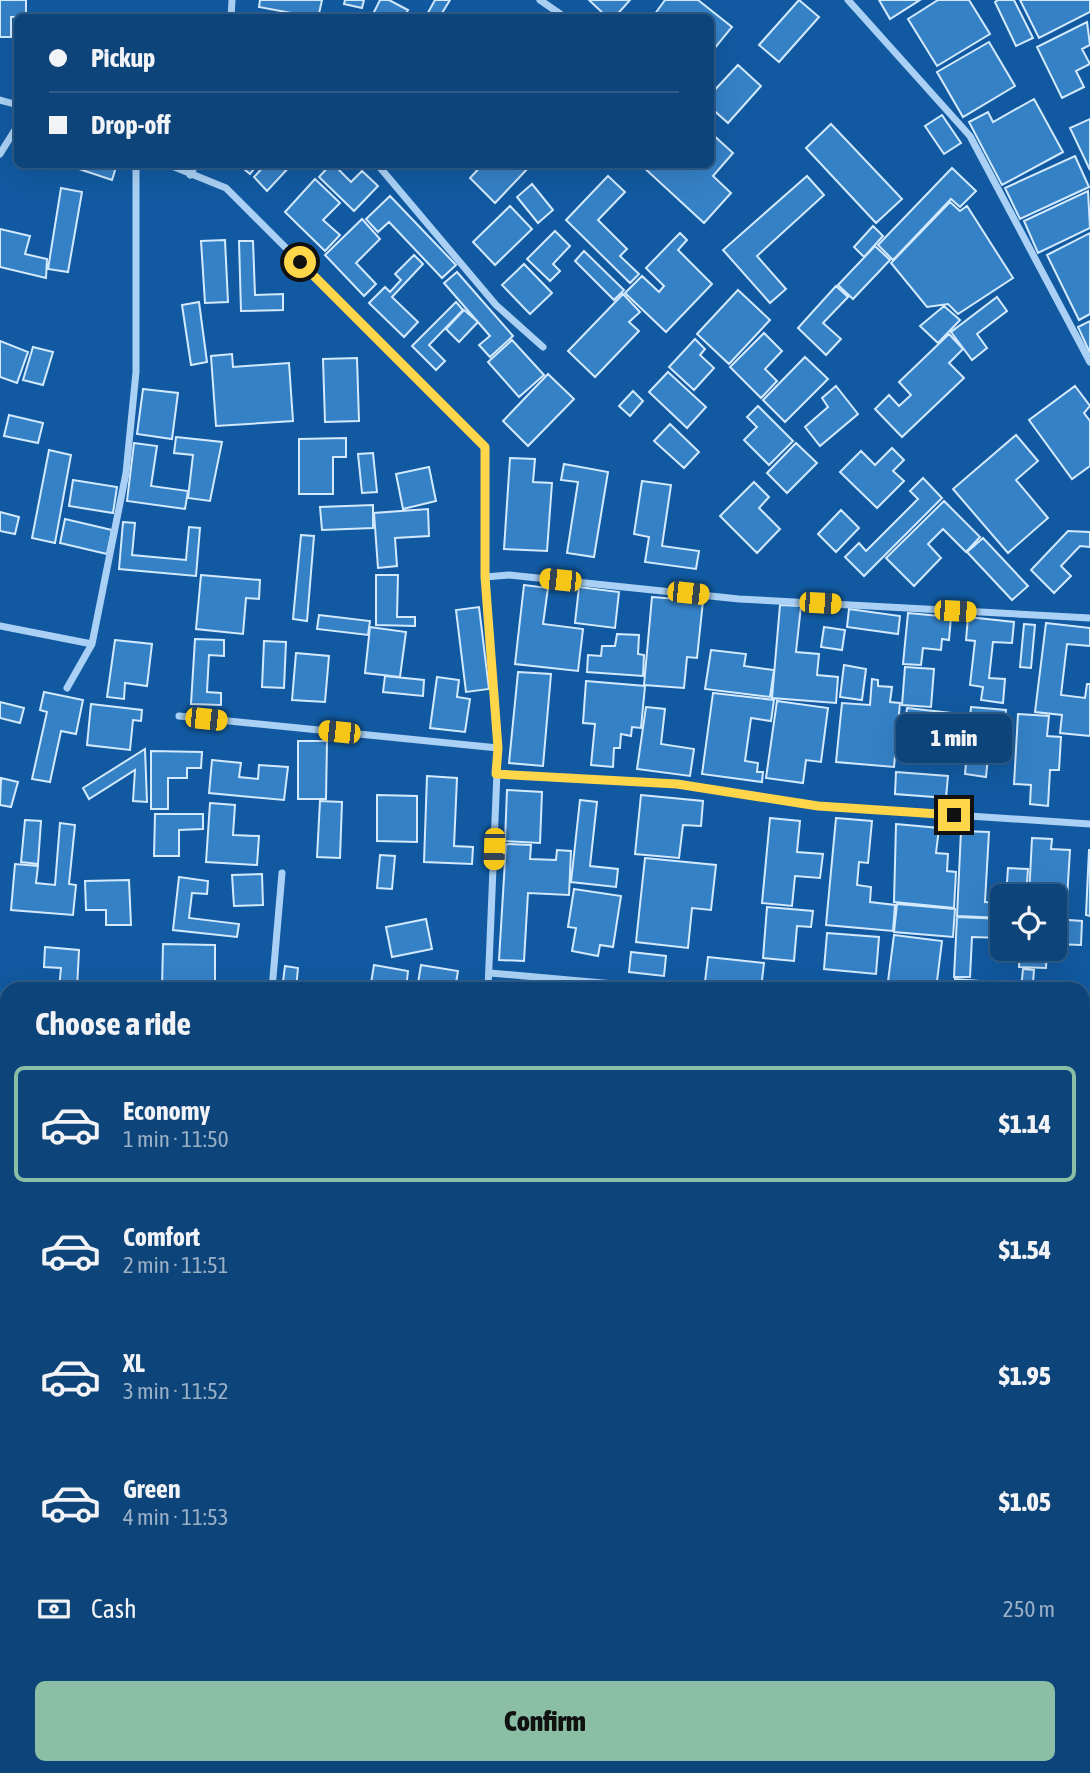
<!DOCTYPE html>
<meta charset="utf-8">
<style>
body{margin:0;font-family:"Asap Condensed",sans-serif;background:#1b4e80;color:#f1f3f6;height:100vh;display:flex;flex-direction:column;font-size:26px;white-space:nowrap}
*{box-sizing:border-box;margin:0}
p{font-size:23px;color:#9ab0c6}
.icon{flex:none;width:38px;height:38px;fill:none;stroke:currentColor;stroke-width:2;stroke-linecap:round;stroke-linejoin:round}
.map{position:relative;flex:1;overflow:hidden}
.details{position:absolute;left:0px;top:982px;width:1090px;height:793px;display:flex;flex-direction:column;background:#0d4479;border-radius:21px 21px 0 0;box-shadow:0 7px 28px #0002,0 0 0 2px #2d5c8a}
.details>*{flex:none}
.guide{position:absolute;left:14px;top:14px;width:700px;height:154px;border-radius:10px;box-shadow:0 7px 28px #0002,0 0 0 2px #2d5c8a;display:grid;align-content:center;height:154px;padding:0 35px;background:#0d4479}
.controls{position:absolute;left:990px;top:884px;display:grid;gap:14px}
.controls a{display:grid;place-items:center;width:77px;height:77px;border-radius:10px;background:#0d4479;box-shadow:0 7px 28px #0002,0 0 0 2px #2d5c8a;font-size:35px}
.end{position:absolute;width:32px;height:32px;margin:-16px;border:9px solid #ffd54a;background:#111;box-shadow:0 0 0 4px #111}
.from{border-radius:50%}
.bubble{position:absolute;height:49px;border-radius:10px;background:#0d4479;box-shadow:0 7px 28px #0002,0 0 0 2px #2d5c8a;font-size:23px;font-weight:800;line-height:49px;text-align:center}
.car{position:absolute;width:21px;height:42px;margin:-21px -10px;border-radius:9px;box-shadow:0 0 5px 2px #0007;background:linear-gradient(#f5c518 24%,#345 0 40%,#f5c518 0 76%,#345 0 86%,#f5c518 0)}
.guide b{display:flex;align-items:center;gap:24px;height:66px;font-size:26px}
.guide b+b{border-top:2px solid #2d5c8a}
.guide i{width:18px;height:18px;background:#f1f3f6}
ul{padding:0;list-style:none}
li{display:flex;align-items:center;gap:21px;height:116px;margin:0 14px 10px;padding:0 21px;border:4px solid transparent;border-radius:10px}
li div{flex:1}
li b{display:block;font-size:26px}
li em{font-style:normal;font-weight:800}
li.current{border-color:#8abfa5}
li>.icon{width:63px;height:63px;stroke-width:1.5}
h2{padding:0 35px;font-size:32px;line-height:84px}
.pay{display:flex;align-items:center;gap:18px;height:77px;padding:0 35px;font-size:26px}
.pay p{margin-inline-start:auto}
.cta{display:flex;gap:14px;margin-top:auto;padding:14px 35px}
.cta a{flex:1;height:80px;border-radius:10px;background:#8abfa5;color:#111;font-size:28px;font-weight:800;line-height:80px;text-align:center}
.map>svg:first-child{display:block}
.building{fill:#3581c6;stroke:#d3eafe;stroke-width:2}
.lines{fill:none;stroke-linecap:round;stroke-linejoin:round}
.minor{stroke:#aad1f5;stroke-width:7}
.route{stroke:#ffd54a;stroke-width:9}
</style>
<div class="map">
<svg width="1090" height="1773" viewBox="0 0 1090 1773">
<rect width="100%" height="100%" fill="#115aa1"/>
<!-- building -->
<path class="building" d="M0,0H26V17H11V37H0Z
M260,0H322L318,18L259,7Z
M345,0H364L362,8L344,4Z
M380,0H389L408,10L404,18H371Z
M435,0H450L439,18H425Z
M589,0H630L614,18H608Z
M665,0H698L732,27L710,54V18H652Z
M799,0L819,17L779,62L759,45Z
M879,0H920L890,19Z
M938,0H969L990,34L937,66L908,19Z
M998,0H1014L1033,38L1016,46L995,2Z
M1020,0H1090V12L1039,38Z
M1087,22L1090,45L1082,49L1090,64L1076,71L1084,87L1062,98L1037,47Z
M989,42L1015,86L963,117L937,72Z
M738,65L761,86L728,123L710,107V95Z
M1034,99L1063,152L1002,185L969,122L988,112L993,122Z
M942,115L961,143L944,154L925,126Z
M1090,119V170L1070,128Z
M831,124L902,199L876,223L806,148Z
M710,132L733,153L713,176L731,193L704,223L641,165L710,164Z
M1075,156L1089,187L1020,219L1005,188Z
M64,164H117L112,180Z
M238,164H258L250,174Z
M266,164H292L267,191L254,177Z
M331,164H340L337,168L351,182L362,171L378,186L354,211L319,177Z
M483,164H532L495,203L470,178Z
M952,168L976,191L960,207L951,199L893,260L878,245Z
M608,176L625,192L598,220L627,249L620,256L639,274L630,283L566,220Z
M807,176L824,195L757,256L786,289L770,303L723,250Z
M315,179L340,203L323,220L340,235L325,251L285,212Z
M532,184L553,210L538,223L517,197Z
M61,188L82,192L68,272L48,269Z
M1088,191L1090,228L1038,253L1024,221Z
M390,196L456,265L442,278L389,222L378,232L366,219Z
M950,202L960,211L967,206L1013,278L958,314L948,304L927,307L891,263Z
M510,206L532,229L495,265L473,242Z
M362,219L380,239L356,263L376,284L364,296L325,255Z
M873,226L883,236L864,257L854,247Z
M0,229L30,236L25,254L47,259L46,278L0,267Z
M555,231L570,246L553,264L560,271L550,281L527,259Z
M680,233L687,240L678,250L712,284L666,332L625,293L642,276L659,292L664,286L646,268Z
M1090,233V314L1079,320L1047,255Z
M225,240L228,302L205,303L201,241Z
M239,241H253L255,295L283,294V310L241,311Z
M875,246L890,260L853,299L838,285Z
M584,251L624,290L614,300L575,261Z
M414,255L423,264L392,297L418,322L404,337L369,303L385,287L390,292L401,280L395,274Z
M524,264L552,293L530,314L502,285Z
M457,272L513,336L490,357L479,345L490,336L444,283Z
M836,286L848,297L823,323L841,339L826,355L798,328Z
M738,290L770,320L729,364L697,334Z
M623,294L640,312L629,322L639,331L595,377L568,351Z
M997,297L1007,311L977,334L987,348L972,360L951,332Z
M199,302L207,362L191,365L182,305Z
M456,302L463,310L429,345L445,361L436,370L412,346Z
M944,306L960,320L938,343L920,326Z
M464,310L478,322L459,342L446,329Z
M1090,321V353L1078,327Z
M764,333L782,351L765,369L777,381L761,398L730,367Z
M949,334L963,349L949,363L964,378L902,437L875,409L889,395L899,406L911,395L899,382Z
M695,339L705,349L700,355L714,368L694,390L669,367Z
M512,340L544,375L519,397L488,362Z
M0,341L28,352L17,383L0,377Z
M33,347L53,352L43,385L23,380Z
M232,354L233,367L289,363L293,421L216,426L211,356Z
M805,357L828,379L785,422L763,400Z
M357,358L359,421L325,422L323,359Z
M668,372L706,407L687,428L649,392Z
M548,374L574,399L528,446L503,421Z
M836,386L858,414L820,446L805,427L828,407L822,398Z
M1075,386L1090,406L1084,413L1090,421V466L1072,479L1029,420Z
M143,389L178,393L172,439L137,434Z
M633,391L643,401L630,416L619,406Z
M758,406L793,441L769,465L744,440L757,427L747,417Z
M9,415L43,423L38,443L4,436Z
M670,424L699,452L684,468L654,441Z
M1016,435L1038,461L1016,480L1048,518L1008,553L953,489Z
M176,437L222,442L210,501L188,498L193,455L174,453Z
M346,438V457H333V494H299V439Z
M134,443L157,446L151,486L188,491L185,509L127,501Z
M796,443L817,463L787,493L767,473Z
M892,448L904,460L893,471L904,481L877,508L840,472L861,451L875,465Z
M49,450L71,455L55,543L32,538Z
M373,453L377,492L362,493L358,454Z
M510,458L535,459L533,482L552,483L547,551L504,549Z
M564,464L608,472L594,557L567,553L578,482L561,480Z
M429,467L436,501L403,509L396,474Z
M923,478L942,498L864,576L845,557L859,543L866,551L918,499L910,491Z
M73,480L117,487L113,513L69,506Z
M642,481L671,485L662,546L699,551L696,569L645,562L649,537L634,534Z
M754,482L769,497L759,508L780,529L757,553L720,516Z
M944,501L980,537L966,552L943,529L928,544L941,558L914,586L886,558Z
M373,505V528L322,530L320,507Z
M428,509L429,536L395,538L397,566L378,568L374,513Z
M841,510L859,528L836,552L818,534Z
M0,512L19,517L15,534L0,531Z
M65,519L112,530L107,554L60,543Z
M123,522L135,523L132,555L186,560L189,527L200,528L196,576L119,569Z
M1068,531L1090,532V547L1080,546L1061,566L1071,576L1054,593L1031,570Z
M301,535L314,536L307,621L293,619Z
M983,538L1028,586L1012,600L967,552Z
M201,575L260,580L259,599L246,598L243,634L196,629Z
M376,575H398L397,617H415V626L376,625Z
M524,585L548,588L543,624L583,629L578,671L515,664Z
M579,587L619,592L615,628L575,623Z
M652,597L703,601L697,658L687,657L684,688L644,685Z
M780,605L801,606L796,652L819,654L817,675L838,677L836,703L772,698Z
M479,607L489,689L466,692L456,610Z
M849,609L900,616L898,634L847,627Z
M908,613L951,617L949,640L942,639L941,650L923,648L921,665L903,664Z
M319,615L370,621L368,635L317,629Z
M968,617L1014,622L1012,643L993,642L989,678L1005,679L1003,703L981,700L983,687L970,685L975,641L966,640Z
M1046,623L1090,628V646L1067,644L1061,695L1085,698L1087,684H1090V736L1060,733L1062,715L1035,712Z
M1024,624L1035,625L1031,668L1020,667Z
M370,627L406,632L400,677L365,673Z
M824,627L845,630L842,650L821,647Z
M617,634L639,635L638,654L644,655L643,676L587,672L588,655L601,656L602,646H615Z
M195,639L224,640V656L209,655L207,692L221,693V705L191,704Z
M115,640L152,644L147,686L125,683L124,699L107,697Z
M264,641L286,642L284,688L262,687Z
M711,650L746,654L744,666L774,670L770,697L705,689Z
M296,653L329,656L325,702L292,700Z
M844,665L866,669L862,700L840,697Z
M905,667L934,669L931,707L902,705Z
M518,672L551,674L543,766L509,763Z
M385,676L424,680L423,696L383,692Z
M437,677L459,680L457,697L470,699L465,732L430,728Z
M872,679L878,680V686L892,687L890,702L900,703L894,767L836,762L842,703L870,705Z
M586,681L645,686L641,728L632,727L631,736L621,734L620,748H614L613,767L591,765L595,724L583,723Z
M44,692L83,700L76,734L61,731L50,782L32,779L47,712L40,710Z
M713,693L774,700L771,721L751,718L745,761L758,763L757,772H763L762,782L702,774Z
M777,701L828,708L821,762L806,760L803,783L766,778Z
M0,702L24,708L20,723L0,718Z
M91,704L142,710L141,721L133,720L130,750L87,745Z
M646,707L665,709L661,744L694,749L690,776L637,769Z
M971,707L1006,710L1004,729L991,728L986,777L965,774Z
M907,708L951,713L948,733L941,732L940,743L903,739Z
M1018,714L1049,716L1047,736L1061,737L1059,770H1050L1048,806L1030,804L1031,785L1014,784Z
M298,741H327L326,799H298Z
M145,749L147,802L133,801L135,770L89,799L83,788Z
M151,751L202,752L201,768H187V778H168V809H151Z
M212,760L241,763L239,777L258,779L259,765L288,767L284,800L209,793Z
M896,772L948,776L946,798L895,794Z
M427,776L457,778L454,846L473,847L472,864L424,862Z
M1,778L18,782L11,807L0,805Z
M507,790L542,792L540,843L505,841Z
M377,795L417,796V842L377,841Z
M641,795L703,801L701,826L683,825L679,858L635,854Z
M580,800L597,802L590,866L618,869L616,887L571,882Z
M320,801L342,802L340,858L317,857Z
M210,803L235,805L233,835L259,836L257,865L206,862Z
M155,814H203V829L179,830V856H154Z
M770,818L800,821L797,852L823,854L820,878L795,876L792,906L762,903Z
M836,818L872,821L868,863L859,862L857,885L871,887L870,902L895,905L893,931L826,925Z
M25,820L41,821L38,864L21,862Z
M60,823L75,825L69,884L76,885L73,915L11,910L15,864L38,866L36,883L55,885Z
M896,824L939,828L936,853L948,854L947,871L956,872L954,908L894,902Z
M961,831L989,832L985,902L1003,903V918L957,916Z
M1032,838L1052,839L1051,849L1070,850L1066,915H1055V896H1029Z
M506,844L531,845L530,859L556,860L557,850L571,851L569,895L528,893L524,961L499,960Z
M1089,850H1090V916L1086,915Z
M380,855L395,856L392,889L377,888Z
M645,858L716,865L711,910L692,908L688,948L636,942Z
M1008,868L1028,869L1026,896H1006Z
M262,874L263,905L234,906L232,875Z
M179,877L208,881L207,894L192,893L189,918L239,924L237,937L173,930Z
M129,880L131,925H106V910H86L85,881Z
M574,889L621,896L613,947L600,945L598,956L572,951L576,928L568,927Z
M897,904L955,909L953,937L894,932Z
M767,907L813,911L811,927L797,926L794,961L763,958Z
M957,917L1003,919V938L972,937L970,977H954Z
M426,919L432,949L392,957L386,927Z
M1055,919L1082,921L1081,945L1055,944Z
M827,933L879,937L876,974L824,969Z
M894,935L942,941L936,989H887Z
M163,944L215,945V989H162Z
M45,947L79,950L77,989H59L61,968L44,967Z
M1020,948H1047L1046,968L1019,967Z
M631,952L666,956L664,976L629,972Z
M708,957L764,963L761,989L705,982Z
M374,965L408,971L406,989H370Z
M421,965L458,971L455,989L418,983Z
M285,966L298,968L296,989H282Z
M1023,969L1034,970L1033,983L1065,986V989H1021Z
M955,979L1016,984V989H954Z
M1086,1135H1090V1159H1083Z
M1083,1166L1090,1167V1195H1083Z
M3,1202L7,1203V1225L0,1223Z
M1083,1282H1090V1334L1083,1333Z
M1083,1338H1090V1372H1085L1083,1389Z
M1083,1409H1090V1425H1083Z
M1083,1453H1090V1531H1083Z
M7,1481V1546H0V1482Z
M1083,1544L1090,1545V1590L1083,1589Z
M1083,1596H1090V1637L1083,1636Z
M0,1607H7V1625H0Z
M1083,1656H1090V1727H1083Z
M1083,1736H1090V1773H1032V1768H1083Z
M37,1768H76V1773H38Z
M90,1768H125V1773H90Z
M185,1768H215V1773H185Z
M257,1768V1773H229V1769Z
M262,1768H291L293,1773H340H264Z
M374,1768H433V1773L374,1771Z
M480,1768H527V1773H480Z
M587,1768H624L623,1773H586Z
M660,1768H680V1773H659Z
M708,1768H783V1773H707Z
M801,1768H854L853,1773H800Z
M873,1768L905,1771V1773H872Z"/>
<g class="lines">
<!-- minor -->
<path class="minor" d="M540,0L566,18
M848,0L970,136L1090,362
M231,18L232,0
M0,100L18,105
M0,154L18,125
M167,164L226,188L485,447V577L498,748L488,989
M377,164L496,305L543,347
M190,175L196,164
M485,577L509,575L739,599L1090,618
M0,626L92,644
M67,688L92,644L126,473L136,372V164
M179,716L498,748
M496,774L677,784L818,806L1090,824
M490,973L670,989
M272,989L282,873
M1083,1025H1090
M1083,1241H1090
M0,1390L7,1393
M1083,1447L1090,1448
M1083,1648L1090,1649
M0,1695H7
M470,1768V1773
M689,1773L690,1768
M922,1773L923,1768"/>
</g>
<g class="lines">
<!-- route -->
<path class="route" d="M300,262L485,447V577L498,748L496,774L677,784L818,806L954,815"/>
</g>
</svg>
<div class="controls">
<a><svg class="icon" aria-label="locate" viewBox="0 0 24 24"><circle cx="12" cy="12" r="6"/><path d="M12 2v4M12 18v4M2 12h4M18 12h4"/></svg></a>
</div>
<i class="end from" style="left:300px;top:262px"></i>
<i class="end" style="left:954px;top:815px"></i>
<div class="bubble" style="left:896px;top:714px;width:116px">1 min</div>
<i class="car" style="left:560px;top:580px;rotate:276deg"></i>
<i class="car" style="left:688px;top:593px;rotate:96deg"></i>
<i class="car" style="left:820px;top:603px;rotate:93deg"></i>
<i class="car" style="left:955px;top:611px;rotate:93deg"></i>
<i class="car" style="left:206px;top:719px;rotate:96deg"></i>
<i class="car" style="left:339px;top:732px;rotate:276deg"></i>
<i class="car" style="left:494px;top:849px;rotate:182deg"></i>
<div class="guide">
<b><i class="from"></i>Pickup</b>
<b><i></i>Drop-off</b>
</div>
<section class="details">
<h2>Choose a ride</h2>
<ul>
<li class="current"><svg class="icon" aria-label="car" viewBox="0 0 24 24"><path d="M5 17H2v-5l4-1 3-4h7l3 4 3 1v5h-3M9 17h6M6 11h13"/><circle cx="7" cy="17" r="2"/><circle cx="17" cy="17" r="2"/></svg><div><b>Economy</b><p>1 min · 11:50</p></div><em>$1.14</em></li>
<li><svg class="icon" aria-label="car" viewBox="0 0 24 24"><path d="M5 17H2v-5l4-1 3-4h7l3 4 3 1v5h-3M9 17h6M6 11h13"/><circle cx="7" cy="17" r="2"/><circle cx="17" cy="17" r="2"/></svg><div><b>Comfort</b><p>2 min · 11:51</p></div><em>$1.54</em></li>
<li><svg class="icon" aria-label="car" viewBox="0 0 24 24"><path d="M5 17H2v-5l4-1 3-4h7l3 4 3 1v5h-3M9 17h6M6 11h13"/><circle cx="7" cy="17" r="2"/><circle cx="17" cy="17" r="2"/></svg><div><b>XL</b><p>3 min · 11:52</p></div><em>$1.95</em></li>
<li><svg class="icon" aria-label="car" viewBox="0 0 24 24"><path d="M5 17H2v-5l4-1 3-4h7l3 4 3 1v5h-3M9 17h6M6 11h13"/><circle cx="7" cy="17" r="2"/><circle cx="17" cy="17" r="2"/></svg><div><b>Green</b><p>4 min · 11:53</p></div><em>$1.05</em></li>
</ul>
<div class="pay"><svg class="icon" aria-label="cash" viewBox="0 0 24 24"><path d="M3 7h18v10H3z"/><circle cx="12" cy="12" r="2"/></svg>Cash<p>250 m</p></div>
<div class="cta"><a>Confirm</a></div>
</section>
</div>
